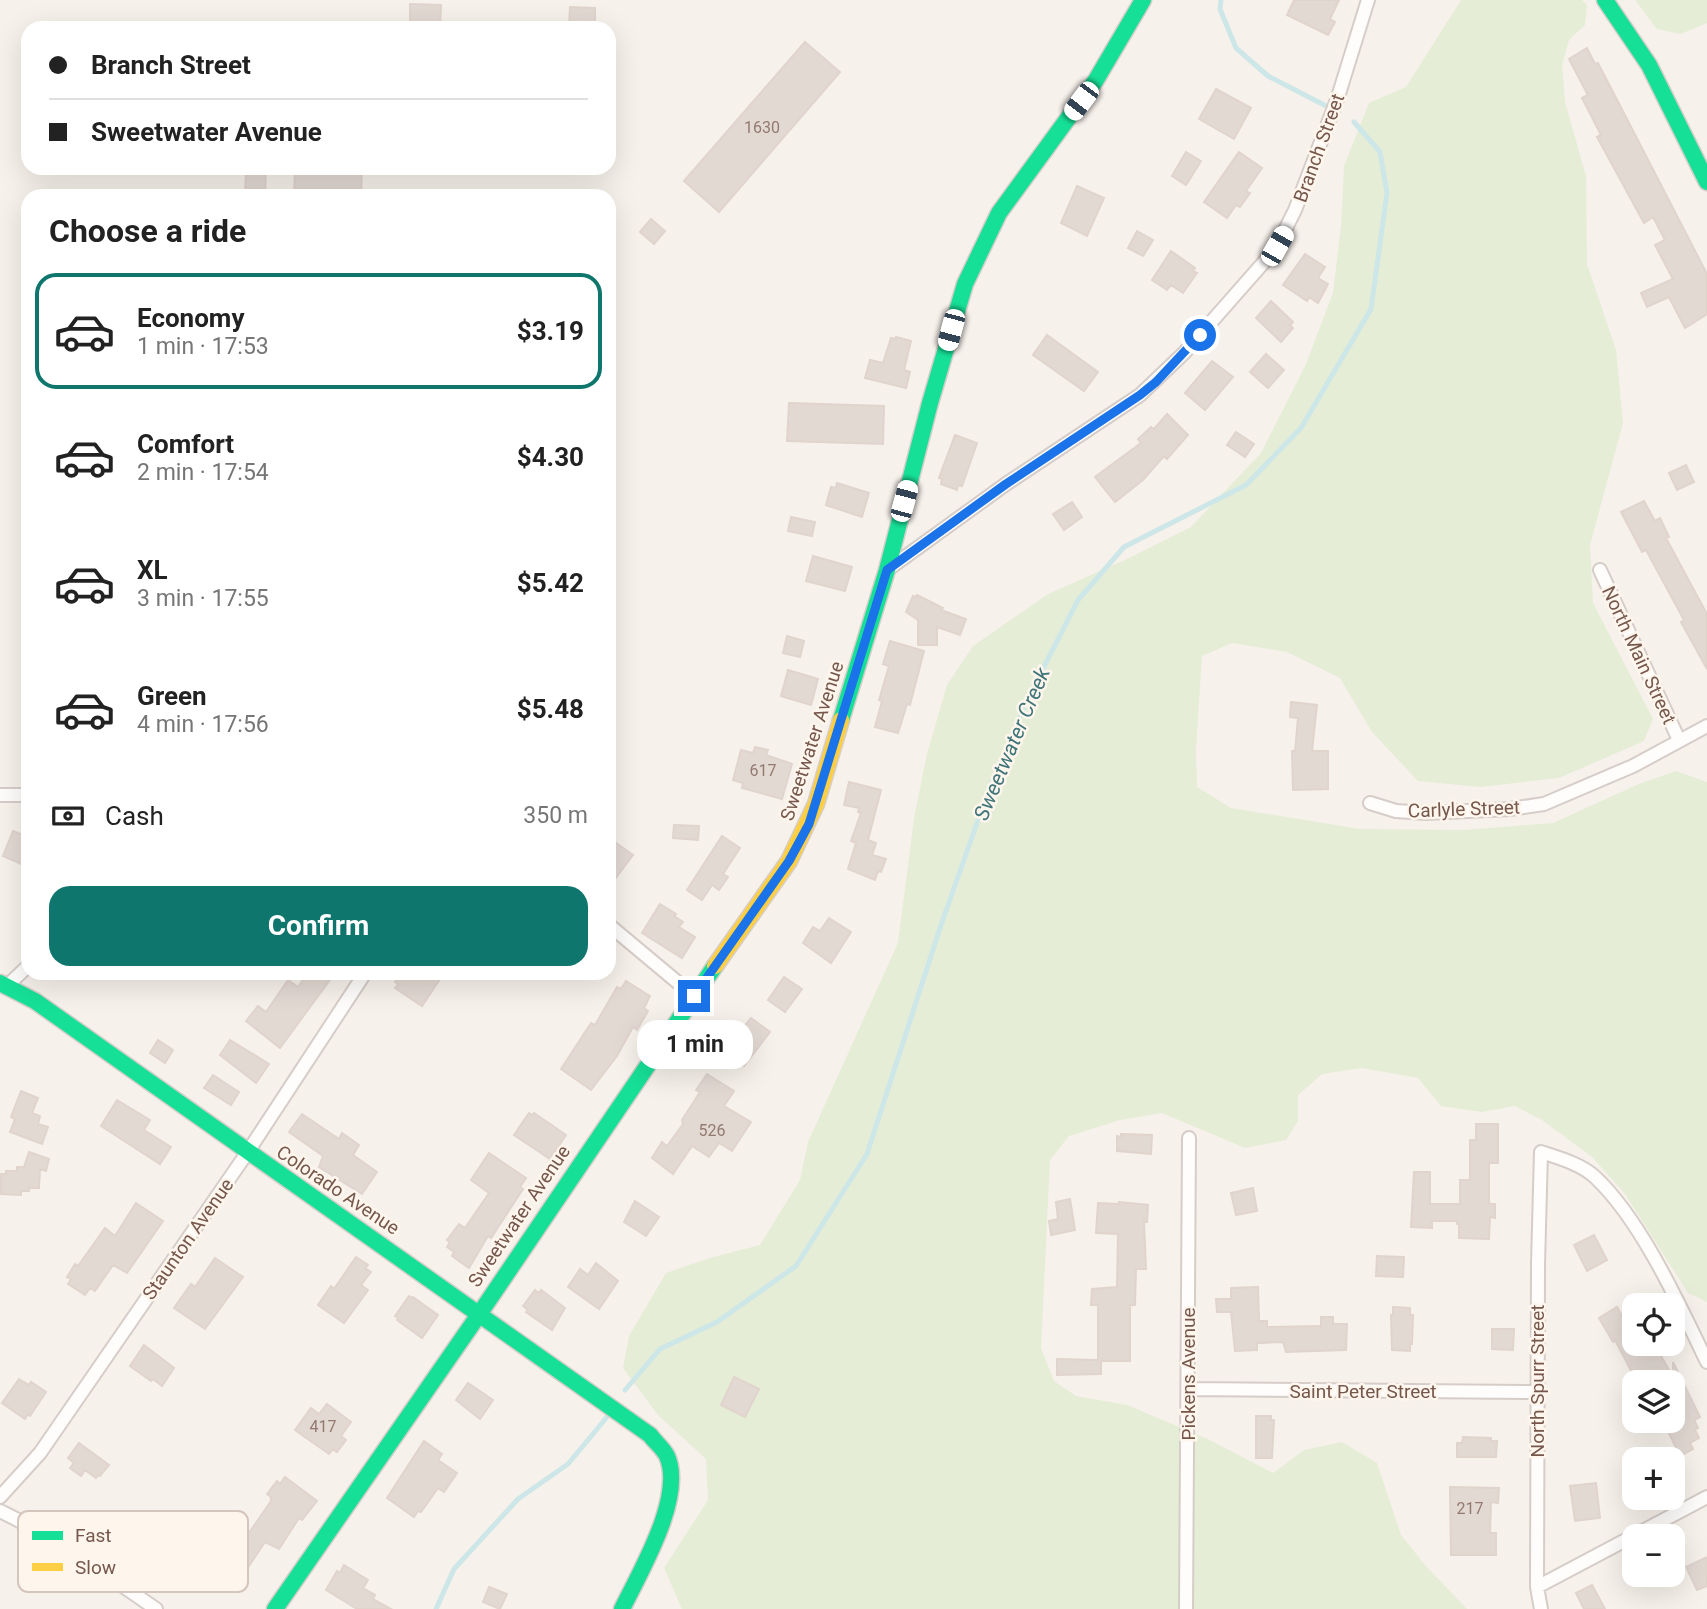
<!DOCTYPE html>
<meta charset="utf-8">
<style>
body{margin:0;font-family:Roboto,sans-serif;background:#f6f6f6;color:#222;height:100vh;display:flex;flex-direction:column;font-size:26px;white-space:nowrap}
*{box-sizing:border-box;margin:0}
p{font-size:23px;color:#767676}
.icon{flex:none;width:38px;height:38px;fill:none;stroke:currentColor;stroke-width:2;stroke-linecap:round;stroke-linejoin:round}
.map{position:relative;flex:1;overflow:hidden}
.details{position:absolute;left:21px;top:189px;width:595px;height:791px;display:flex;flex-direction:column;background:#fff;border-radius:21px;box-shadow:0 7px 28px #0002}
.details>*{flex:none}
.banner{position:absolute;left:21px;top:21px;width:595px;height:154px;border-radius:21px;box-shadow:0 7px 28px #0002;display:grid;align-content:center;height:154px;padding:0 28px;background:#fff}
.fabs{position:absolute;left:1622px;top:1293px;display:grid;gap:14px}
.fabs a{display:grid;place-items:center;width:63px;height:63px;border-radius:14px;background:#fff;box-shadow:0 7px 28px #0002;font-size:35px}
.end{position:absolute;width:32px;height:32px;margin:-16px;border:9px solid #1a73e8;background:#fff;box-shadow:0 0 0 4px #fff}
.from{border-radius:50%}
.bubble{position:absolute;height:49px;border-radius:21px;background:#fff;box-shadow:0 7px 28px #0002;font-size:23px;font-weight:700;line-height:49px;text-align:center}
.car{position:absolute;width:21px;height:42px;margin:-21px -10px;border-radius:9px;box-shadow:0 0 5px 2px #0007;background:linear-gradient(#fff 24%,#345 0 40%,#fff 0 76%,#345 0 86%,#fff 0)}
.banner b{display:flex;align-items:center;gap:24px;height:66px;font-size:26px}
.banner b+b{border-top:2px solid #e0e0e0}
.banner i{width:18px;height:18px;background:#222}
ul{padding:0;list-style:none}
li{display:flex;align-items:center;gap:21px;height:116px;margin:0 14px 10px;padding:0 14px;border:4px solid transparent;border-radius:21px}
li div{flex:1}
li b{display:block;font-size:26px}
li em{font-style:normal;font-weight:700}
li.active{border-color:#0f766e}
li>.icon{width:63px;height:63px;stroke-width:1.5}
h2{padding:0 28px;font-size:32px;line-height:84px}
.pay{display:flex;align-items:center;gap:18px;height:77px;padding:0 28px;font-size:26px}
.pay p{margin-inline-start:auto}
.primary-button{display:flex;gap:14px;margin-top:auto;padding:14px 28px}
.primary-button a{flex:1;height:80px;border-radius:21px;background:#0f766e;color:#fff;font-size:28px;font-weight:700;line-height:80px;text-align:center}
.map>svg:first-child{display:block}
.green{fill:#e5edd6}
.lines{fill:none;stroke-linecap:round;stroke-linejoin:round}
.stream{stroke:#cde6e7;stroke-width:5}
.building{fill:#e3d9d3;stroke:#e0d4cd;stroke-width:2}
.street-casing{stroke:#d6cdc8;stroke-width:16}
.fast-casing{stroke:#d6cdc8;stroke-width:19}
.slow-casing{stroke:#d6cdc8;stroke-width:19}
.street{stroke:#fefdfc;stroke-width:12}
.fast{stroke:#16e098;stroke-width:16}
.slow{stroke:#ffcf43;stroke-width:16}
.route{stroke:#1a73e8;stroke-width:9}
.labels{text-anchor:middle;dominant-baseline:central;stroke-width:5;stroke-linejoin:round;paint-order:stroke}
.number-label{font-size:16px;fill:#927a70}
.street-label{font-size:19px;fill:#75574c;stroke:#fef6ed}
.water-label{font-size:21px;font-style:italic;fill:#407579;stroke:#fef6ed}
.key{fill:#fef6ed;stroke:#d5c6bd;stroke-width:2}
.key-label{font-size:19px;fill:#75574c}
</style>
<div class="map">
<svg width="1707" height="1609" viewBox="0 0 1707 1609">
<rect width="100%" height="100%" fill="#f7f1eb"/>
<!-- green -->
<path class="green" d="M1461,0H1582L1587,5L1585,25L1569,40L1562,65L1565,102L1586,176L1587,264L1616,350L1623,423L1590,545L1593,603L1653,719L1644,741L1559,778L1481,787L1418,781L1372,732L1340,678L1287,652L1232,643L1202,656L1196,749L1197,787L1231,808L1360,829L1464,830L1553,823L1639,784L1676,771L1707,782V1302L1688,1293L1625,1194L1592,1157L1542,1120L1515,1106L1482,1112L1441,1106L1418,1078L1362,1068L1322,1074L1298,1095V1121L1286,1140L1245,1148L1162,1113L1120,1120L1069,1136L1050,1160L1041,1348L1054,1381L1076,1396L1127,1405L1208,1439L1273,1473L1304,1450L1342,1442L1377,1463L1401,1535L1425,1565L1467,1609H682L664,1568L708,1500L706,1459L658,1415L623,1368L629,1336L666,1273L710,1258L760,1245L800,1180L808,1142L898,943L914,818L927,754L947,685L973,646L1048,594L1125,560L1191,527L1261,453L1306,364L1333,293L1341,226L1344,166L1369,103L1406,87Z
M1635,0H1707V23L1681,34L1657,29Z"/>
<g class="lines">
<!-- stream -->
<path class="stream" d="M1221,0L1220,9L1236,48L1268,76L1330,108
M625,1390L660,1349L717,1322L796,1266L867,1154L941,925L989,789L1028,698L1078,600L1124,547L1246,485L1301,428L1371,309L1387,193L1380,152L1354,122
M436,1609L454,1569L518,1499L568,1464L607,1417"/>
</g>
<!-- building -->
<path class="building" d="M1294,0H1339L1330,19L1335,22L1328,35L1287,15Z
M410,4L441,5L440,28H410Z
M570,7L595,8V28H569Z
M805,42L840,72L719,212L684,181Z
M1587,48L1595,64L1598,63L1707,274V314L1685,328L1669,297L1647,307L1641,293L1673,279L1655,245L1665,240L1653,217L1644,223L1597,137L1601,135L1582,98L1588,95L1569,59Z
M1216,89L1251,108L1234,139L1199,119Z
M1186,152L1201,161L1186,185L1172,176Z
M1239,152L1262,168L1246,191L1250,193L1240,207L1236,205L1227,218L1204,202Z
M246,168H266L265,196H245Z
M295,168H362L361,196H294Z
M1077,186L1104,198L1087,236L1061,223Z
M651,219L665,231L654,244L640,232Z
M1137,231L1153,240L1143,256L1128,248Z
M1171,251L1195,268L1193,271L1197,273L1183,293L1171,285L1167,290L1152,280Z
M1305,254L1325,267L1318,278L1328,284L1318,303L1309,297L1307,301L1283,285Z
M1271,301L1293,322L1290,325L1293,328L1281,342L1256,318Z
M1047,335L1098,372L1084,391L1033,355Z
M896,337L911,341L904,370L910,372L906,388L865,378L870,360L883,363L891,338L896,339Z
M1266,354L1284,370L1268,388L1250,372Z
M1212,361L1233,377L1205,410L1185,393Z
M789,403L884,406L883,444L787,441Z
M1167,414L1188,435L1167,459L1164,456L1143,480L1115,502L1095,477L1141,443L1138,439L1151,427L1154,429Z
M1236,432L1254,444L1245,457L1227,445Z
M955,435L977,443L962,486L958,485L957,490L941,484L942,479L939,478Z
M1686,465L1694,482L1677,490L1669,473Z
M837,483L869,493L862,517L826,505L831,487L836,488Z
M1644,501L1655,521L1660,518L1669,537L1666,538L1707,614V669L1681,622L1684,620L1646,550L1642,552L1621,512Z
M1072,502L1082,517L1064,530L1053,514Z
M791,517L815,522L812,536L788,531Z
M813,556L852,567L845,591L806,581Z
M917,595L943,608L941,610L966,619L960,635L937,627V645H918V620L906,612L913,596L916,597Z
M787,636L804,641L800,657L783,653Z
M890,641L924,651L910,705L907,704L898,733L875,727L882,701L879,700L889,666L883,664Z
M788,670L818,679L811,705L781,696Z
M1291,702L1317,705L1312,751H1328V789L1293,790L1292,751H1295L1298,718L1290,717Z
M755,747L768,750L766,755L792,764L782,799L742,788L743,783L733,780L741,750L753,753Z
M849,782L881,790L868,840L876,843L872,855L886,859L881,872L878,871L875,880L848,869L856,843L851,841L861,813L858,812L859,808L844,805Z
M674,825L699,826L698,840L673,838Z
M13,831L28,837V867L3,856Z
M722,836L740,848L723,874L728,877L719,890L712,885L702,900L687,890Z
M609,838L633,855L609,887Z
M660,904L676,914L674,916L683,922L679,927L695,937L682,958L642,933Z
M829,918L851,932L831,963L803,943L813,927L820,931Z
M308,973H335L280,1048L246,1021L258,1006L266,1012L288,980L298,987Z
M401,973H444L422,1006L395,988L398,984L395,982Z
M784,977L802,989L785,1012L768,1000Z
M626,981L650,996L644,1008L648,1011L637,1030L633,1027L617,1056L591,1090L561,1069L591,1023L595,1025L617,987L621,989Z
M751,1018L770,1032L744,1066L725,1051Z
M158,1040L173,1050L165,1063L150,1053Z
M230,1040L269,1064L256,1083L220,1055Z
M707,1074L734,1091L724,1106L751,1122L732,1151L719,1143L709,1157L692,1146L673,1174L652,1158L662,1142L667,1146L683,1124L682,1120L700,1092L696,1090Z
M213,1075L239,1092L231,1105L204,1088Z
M21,1091L38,1098L32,1113L40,1116L38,1124L48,1127L42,1144L10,1132L15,1119L11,1117Z
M117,1100L150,1120L144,1130L171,1147L160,1164L101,1126Z
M529,1113L532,1115L534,1113L566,1135L550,1159L514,1135Z
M302,1114L339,1139L342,1133L359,1145L353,1155L377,1172L362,1194L319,1167L323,1156L289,1132Z
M1476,1124H1498V1163H1489V1204H1495V1218L1490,1217L1489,1239L1459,1238V1224H1457V1221H1432V1228L1411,1227L1414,1172H1430V1204H1460V1180H1470V1140H1476Z
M1121,1134L1152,1135L1151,1154L1117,1151V1136L1121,1137Z
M29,1152L49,1159L46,1171L40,1169L39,1188H29V1191H21V1195L1,1194V1174H6V1171H17V1167H24Z
M489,1153L526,1178L520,1187L523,1189L491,1238L488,1236L469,1268L452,1256L454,1252L447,1247L450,1242L447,1240L459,1224L465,1228L489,1193L471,1180Z
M1253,1188L1257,1211L1236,1215L1231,1193Z
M1070,1199L1075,1230L1051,1235L1049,1221L1058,1219L1056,1202Z
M635,1201L659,1217L646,1236L624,1222Z
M1119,1202L1148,1205L1147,1222H1144L1146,1269H1136L1135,1305H1130V1361H1101V1374L1057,1375V1359L1098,1360V1305H1091L1092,1289L1117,1287L1118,1234L1096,1233L1098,1203L1119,1204Z
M136,1203L163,1221L127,1273L113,1265L95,1291L90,1288L85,1295L68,1284L71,1279L67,1277L75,1264L78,1266L105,1228L115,1236Z
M1594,1235L1607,1260L1587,1271L1574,1245Z
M1377,1256L1404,1257L1403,1277L1376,1276Z
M356,1257L368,1265L365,1268L371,1272L361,1285L368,1290L344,1323L318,1305L331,1286L334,1289Z
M215,1258L243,1277L205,1329L174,1308L191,1284L195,1287Z
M596,1263L618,1281L599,1309L568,1287L580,1269L588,1275Z
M1258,1287L1259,1321H1267V1327L1321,1326V1317H1333V1324H1347L1346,1350L1286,1352L1283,1342L1257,1343V1350L1235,1351L1231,1312H1217L1216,1299H1231V1288Z
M535,1290L539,1293L541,1290L565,1308L552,1330L526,1312L528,1310L523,1306Z
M409,1296L412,1298L413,1297L438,1315L422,1338L397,1320L398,1318L395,1316Z
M1393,1307L1410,1308V1315H1413L1412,1344H1410V1351L1392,1350L1391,1315H1393Z
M1617,1307L1634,1337V1344H1638L1641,1349L1648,1345L1652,1352L1657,1349L1673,1377V1362L1700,1417L1694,1420L1698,1428L1695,1430L1699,1438L1690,1443L1693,1449L1680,1456L1663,1421H1673V1382H1637L1615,1340L1613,1342L1599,1318Z
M1492,1329H1514L1513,1350L1492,1349Z
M144,1345L174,1368L162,1386L153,1379L151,1381L130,1366Z
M734,1377L759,1389L745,1417L721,1405Z
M19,1379L29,1385L31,1382L46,1392L30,1416L28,1414L25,1419L2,1403Z
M468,1383L493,1400L480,1419L456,1400Z
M327,1404L351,1422L341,1436L346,1440L337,1452L333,1449L329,1454L295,1430L311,1408L319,1414Z
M1256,1416H1271V1420H1274L1272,1458H1256Z
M1463,1437L1491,1438V1441H1497L1496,1457H1457V1443H1462Z
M424,1441L442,1454L438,1460L457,1473L444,1492L438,1488L421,1512L418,1511L414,1517L387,1498Z
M79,1443L109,1465L100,1476L98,1475L96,1478L85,1470L81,1476L70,1468L74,1463L68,1458Z
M285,1477L317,1501L302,1520L299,1518L279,1549L265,1542L245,1572L229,1562L271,1501V1497L267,1494L277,1481L280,1484Z
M1596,1483L1600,1518L1575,1521L1570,1486Z
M1450,1487L1499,1488L1498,1503L1491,1502L1490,1533H1496V1555H1451Z
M1707,1557V1586L1697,1590L1686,1567Z
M344,1565L368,1580L363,1588L375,1595L373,1599L391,1609H357L326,1590L337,1571L340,1573Z
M1592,1585L1605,1609H1584L1576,1593Z
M489,1587L507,1594L500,1609L483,1602Z"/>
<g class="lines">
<defs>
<path id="street" d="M887,570L1006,484L1140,395L1184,353L1264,262L1277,246L1295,210L1338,97L1368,0
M1600,570L1679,740
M0,795H28
M1370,803L1396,811L1425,813L1510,809L1544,804L1633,766L1707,726
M609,925L694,996
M7,986L28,966
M1189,1389L1538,1392
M0,1497L40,1453L247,1153L365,973
M0,1511C56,1538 105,1574 156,1609
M1537,1587L1707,1497
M1186,1609L1189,1138
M1541,1609L1537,1587L1538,1264L1541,1152C1559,1158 1581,1164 1595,1177C1641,1220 1679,1304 1707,1362"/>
<path id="fast" d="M1605,0L1649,65L1707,182
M841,720L887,570L930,403L965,284L999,213L1096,80L1143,0
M0,983L35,1001C239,1147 446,1289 650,1435C655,1442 663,1448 667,1456C685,1497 640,1572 622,1609
M275,1609L480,1313L715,966"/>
<path id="slow" d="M715,966L789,861L816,804L841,720"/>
</defs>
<!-- street casing -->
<use href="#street" class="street-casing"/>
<!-- fast casing -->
<use href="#fast" class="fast-casing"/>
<!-- slow casing -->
<use href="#slow" class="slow-casing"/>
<!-- street -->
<use href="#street" class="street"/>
<!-- fast -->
<use href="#fast" class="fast"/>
<!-- slow -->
<use href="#slow" class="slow"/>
</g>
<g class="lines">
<!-- route -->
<path class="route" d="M694,996L789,861L809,824L887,570L1006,484L1140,395L1156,382L1200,335"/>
</g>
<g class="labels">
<!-- number labels -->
<g class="number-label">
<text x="762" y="127">1630</text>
<text x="763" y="770">617</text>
<text x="712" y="1130">526</text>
<text x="323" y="1426">417</text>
<text x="1470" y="1508">217</text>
</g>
<!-- street labels -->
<g class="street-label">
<text transform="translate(1319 148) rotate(-70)">Branch Street</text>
<text transform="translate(1639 655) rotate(65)">North Main Street</text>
<text transform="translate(812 741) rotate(-72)">Sweetwater Avenue</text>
<text transform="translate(1464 809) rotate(-2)">Carlyle Street</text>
<text transform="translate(338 1190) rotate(34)">Colorado Avenue</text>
<text transform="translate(519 1216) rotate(-56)">Sweetwater Avenue</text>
<text transform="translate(188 1239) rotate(-55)">Staunton Avenue</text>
<text transform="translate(1188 1374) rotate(-90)">Pickens Avenue</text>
<text transform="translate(1537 1381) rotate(-90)">North Spurr Street</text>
<text x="1363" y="1391">Saint Peter Street</text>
</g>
<!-- water labels -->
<g class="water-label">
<text transform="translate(1012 744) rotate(-67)">Sweetwater Creek</text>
</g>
</g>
<!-- legend -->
<rect x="18" y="1511" width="230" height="81" rx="10" class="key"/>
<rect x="32" y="1531" width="31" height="9" fill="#16e098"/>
<rect x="32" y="1563" width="31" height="8" fill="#ffcf43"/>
<g class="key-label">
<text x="75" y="1542">Fast</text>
<text x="75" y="1574">Slow</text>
</g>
</svg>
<div class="fabs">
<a><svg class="icon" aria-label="locate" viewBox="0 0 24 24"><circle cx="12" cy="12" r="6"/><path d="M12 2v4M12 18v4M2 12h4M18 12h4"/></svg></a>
<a><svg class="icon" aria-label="layers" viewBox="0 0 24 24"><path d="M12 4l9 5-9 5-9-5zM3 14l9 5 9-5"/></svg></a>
<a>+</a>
<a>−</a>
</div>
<i class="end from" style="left:1200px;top:335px"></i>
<i class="end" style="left:694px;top:996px"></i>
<div class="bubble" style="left:637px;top:1020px;width:116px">1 min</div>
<i class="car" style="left:1081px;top:101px;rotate:217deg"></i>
<i class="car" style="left:1277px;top:246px;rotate:30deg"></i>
<i class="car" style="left:951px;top:330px;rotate:195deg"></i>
<i class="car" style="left:904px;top:501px;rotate:15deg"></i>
<div class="banner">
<b><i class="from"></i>Branch Street</b>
<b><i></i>Sweetwater Avenue</b>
</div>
<section class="details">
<h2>Choose a ride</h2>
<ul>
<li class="active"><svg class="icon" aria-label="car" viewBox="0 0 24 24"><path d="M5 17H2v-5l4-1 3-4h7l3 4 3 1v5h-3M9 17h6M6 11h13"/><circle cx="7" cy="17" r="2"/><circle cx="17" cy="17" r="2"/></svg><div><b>Economy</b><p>1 min · 17:53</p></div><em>$3.19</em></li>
<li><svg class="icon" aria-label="car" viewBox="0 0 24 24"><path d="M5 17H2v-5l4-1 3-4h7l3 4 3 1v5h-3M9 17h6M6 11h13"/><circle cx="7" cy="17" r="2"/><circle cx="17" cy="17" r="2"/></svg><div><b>Comfort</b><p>2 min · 17:54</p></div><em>$4.30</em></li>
<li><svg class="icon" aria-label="car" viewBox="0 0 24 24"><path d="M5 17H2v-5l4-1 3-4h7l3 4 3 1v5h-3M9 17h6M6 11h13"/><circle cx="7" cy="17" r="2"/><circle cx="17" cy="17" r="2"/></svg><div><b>XL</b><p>3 min · 17:55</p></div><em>$5.42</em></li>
<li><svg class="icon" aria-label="car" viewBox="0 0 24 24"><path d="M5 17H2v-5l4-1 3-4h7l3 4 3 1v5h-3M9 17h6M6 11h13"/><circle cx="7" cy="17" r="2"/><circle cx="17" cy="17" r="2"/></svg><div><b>Green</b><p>4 min · 17:56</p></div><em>$5.48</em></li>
</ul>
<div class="pay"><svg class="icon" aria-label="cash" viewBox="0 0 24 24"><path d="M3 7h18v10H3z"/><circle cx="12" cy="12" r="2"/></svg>Cash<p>350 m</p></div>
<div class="primary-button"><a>Confirm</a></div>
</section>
</div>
